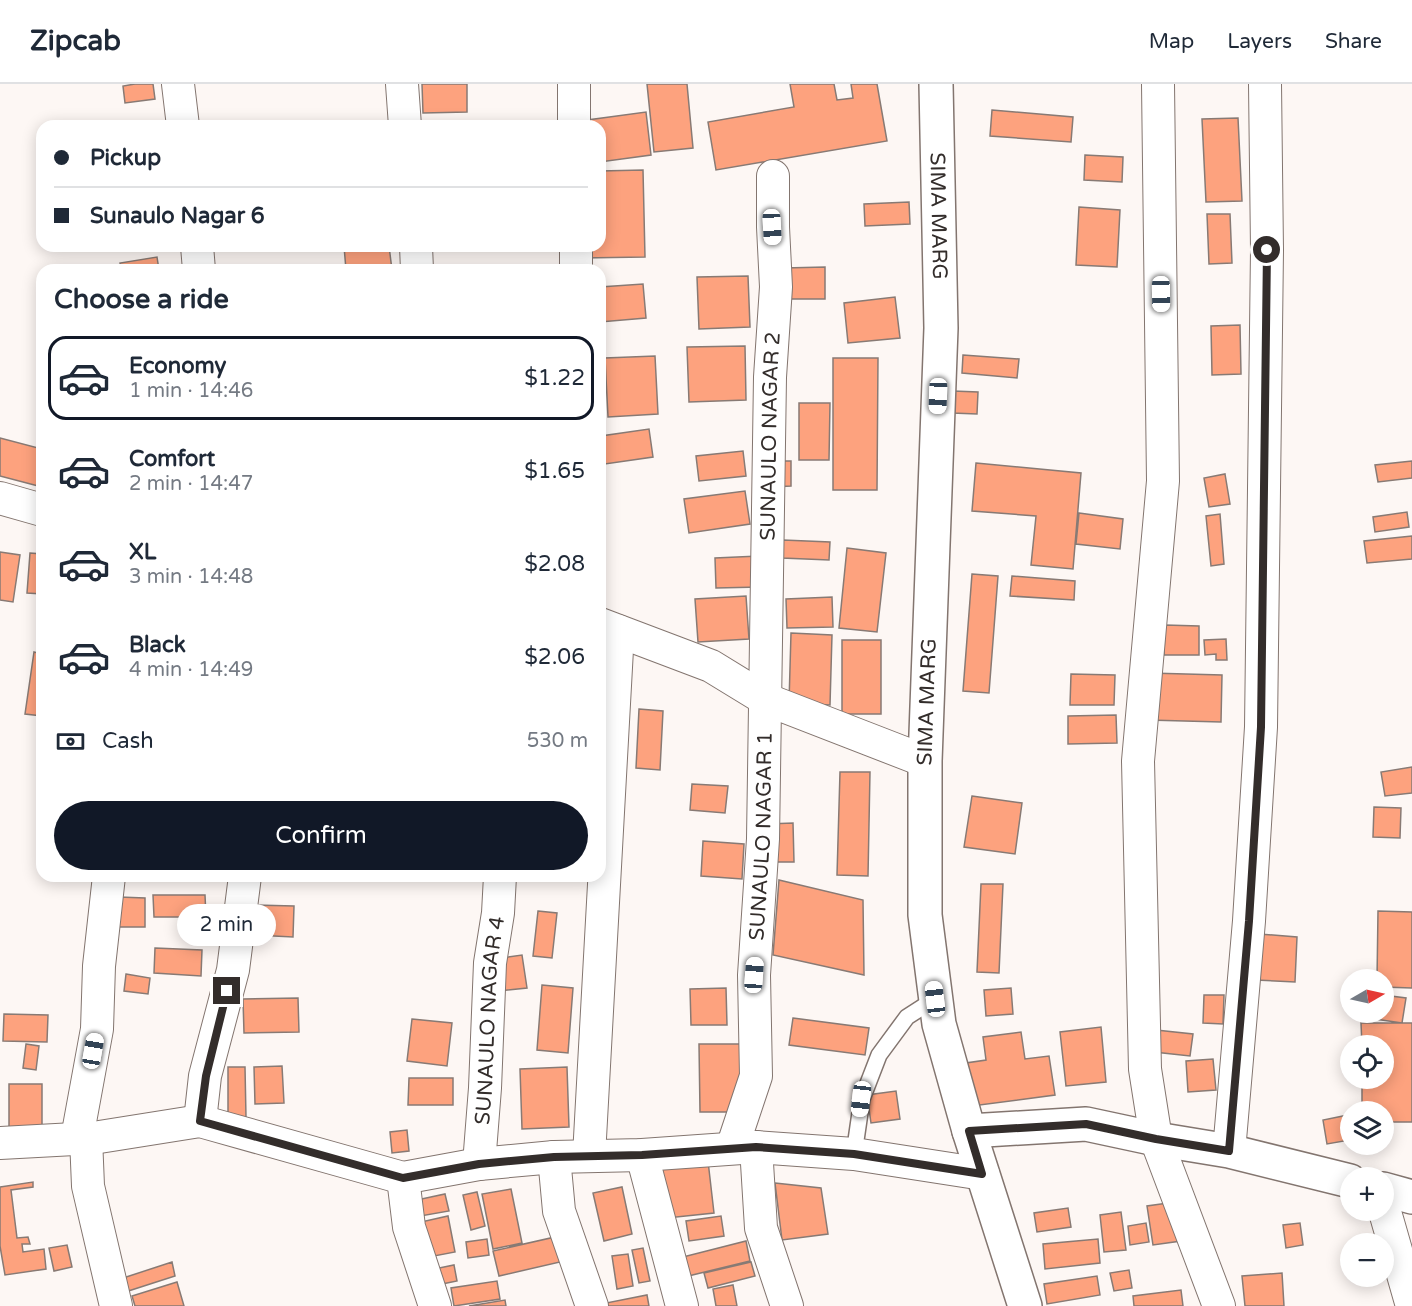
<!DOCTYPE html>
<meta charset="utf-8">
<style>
body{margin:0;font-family:"Varela Round",sans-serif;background:#f6f6f7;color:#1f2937;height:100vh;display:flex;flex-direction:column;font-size:22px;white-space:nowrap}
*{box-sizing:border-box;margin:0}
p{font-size:20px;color:#747a83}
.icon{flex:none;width:33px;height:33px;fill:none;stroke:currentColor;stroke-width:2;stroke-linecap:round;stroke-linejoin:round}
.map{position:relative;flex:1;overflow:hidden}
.side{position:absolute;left:36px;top:180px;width:570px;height:618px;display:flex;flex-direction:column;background:#fff;border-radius:18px;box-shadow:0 3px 15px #0003}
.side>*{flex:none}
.banner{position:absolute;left:36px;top:36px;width:570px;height:132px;border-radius:18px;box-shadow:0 3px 15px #0003;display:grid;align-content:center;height:132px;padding:0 18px;background:#fff}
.needle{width:39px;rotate:81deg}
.controls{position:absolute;left:1340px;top:885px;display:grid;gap:12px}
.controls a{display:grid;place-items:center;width:54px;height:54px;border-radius:50%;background:#fff;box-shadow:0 3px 15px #0003;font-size:30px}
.end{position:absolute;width:27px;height:27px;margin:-14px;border:8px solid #332d2b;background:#fff;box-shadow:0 0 0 3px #fff}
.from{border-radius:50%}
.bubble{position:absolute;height:42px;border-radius:21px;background:#fff;box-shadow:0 3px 15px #0003;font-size:20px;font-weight:600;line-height:42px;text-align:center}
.car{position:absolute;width:18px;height:36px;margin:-18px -9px;border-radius:8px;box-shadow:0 0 4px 2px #0007;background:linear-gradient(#fff 24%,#345 0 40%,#fff 0 76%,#345 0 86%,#fff 0)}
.banner b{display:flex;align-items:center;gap:21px;height:57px;font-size:22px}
.banner b+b{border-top:2px solid #e0e1e3}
.banner i{width:15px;height:15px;background:#1f2937}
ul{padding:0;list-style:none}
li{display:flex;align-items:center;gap:18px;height:84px;margin:0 12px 9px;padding:0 6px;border:3px solid transparent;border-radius:18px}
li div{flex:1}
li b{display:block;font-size:22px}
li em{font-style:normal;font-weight:600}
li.current{border-color:#111827}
li>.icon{width:54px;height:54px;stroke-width:1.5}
h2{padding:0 18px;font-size:27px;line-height:72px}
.pay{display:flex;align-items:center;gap:15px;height:66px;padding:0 18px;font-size:22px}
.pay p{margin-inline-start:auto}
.cta{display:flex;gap:12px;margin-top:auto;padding:12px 18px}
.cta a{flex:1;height:69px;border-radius:36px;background:#111827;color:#fff;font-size:24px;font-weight:600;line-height:69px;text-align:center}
header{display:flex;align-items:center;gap:36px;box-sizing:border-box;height:84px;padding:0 30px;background:#fff;border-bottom:2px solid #e0e1e3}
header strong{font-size:28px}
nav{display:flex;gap:33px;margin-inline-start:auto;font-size:21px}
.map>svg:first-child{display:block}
.building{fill:#fda27e;stroke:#887a74;stroke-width:1.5}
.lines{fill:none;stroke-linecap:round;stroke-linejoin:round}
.lane-casing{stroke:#83756f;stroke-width:18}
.street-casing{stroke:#83756f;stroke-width:34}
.secondary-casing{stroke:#83756f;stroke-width:36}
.lane{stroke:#fff;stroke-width:15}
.street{stroke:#fff;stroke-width:32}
.secondary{stroke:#fff;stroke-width:33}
.route{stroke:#332d2b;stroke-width:8}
.labels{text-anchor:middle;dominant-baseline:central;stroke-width:4.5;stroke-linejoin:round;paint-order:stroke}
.street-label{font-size:21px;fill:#332d2b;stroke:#fff}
</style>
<header>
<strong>Zipcab</strong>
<nav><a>Map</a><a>Layers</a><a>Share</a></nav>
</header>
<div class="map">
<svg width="1412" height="1222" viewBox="0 0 1412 1222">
<rect width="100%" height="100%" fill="#fdf7f4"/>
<!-- building -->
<path class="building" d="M135,0H153L155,15L125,19L123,2Z
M422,0H467V28L423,29Z
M647,0H687L693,64L654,68Z
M790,0H834L837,16L853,14L851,0H877L887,57L716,86L708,38L794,23Z
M992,26L1073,33L1071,58L990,52Z
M646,28L651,71L600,78V42H580V37Z
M1238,34L1242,117L1206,118L1202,35Z
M1085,71L1123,73L1122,98L1084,96Z
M643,86L645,173L581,174V162H600V87Z
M909,118L910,140L865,142L864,120Z
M1079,123L1120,126L1117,183L1076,181Z
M1207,130H1230L1232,179L1209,180Z
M344,162H389L392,186H346Z
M157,173L159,186H122L120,179Z
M825,183V215H784V184Z
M748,192L750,243L699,245L697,193Z
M643,200L646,234L600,238V203Z
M895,213L900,254L848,259L844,219Z
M1240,241L1241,290L1212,291L1211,242Z
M745,262L746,316L689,318L687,263Z
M963,271L1019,275L1017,294L962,289Z
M655,272L658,330L608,333L605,274Z
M833,274H878L877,406H833Z
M953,307L978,308L977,330L952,329Z
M799,319H830L829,376H799Z
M649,345L653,373L605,380L601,352Z
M0,354L42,365V403L0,392Z
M743,367L746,392L699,397L696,372Z
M772,377H791V402L772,403Z
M1412,377V394L1378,398L1375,381Z
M976,379L1081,389L1073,485L1031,481L1036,432L972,427Z
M1225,390L1230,420L1209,423L1204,394Z
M745,407L750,440L689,449L684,415Z
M1407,428L1409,443L1375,448L1373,433Z
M1079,429L1123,435L1120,465L1076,460Z
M1220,430L1224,480L1211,482L1206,432Z
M1412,452V475L1367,479L1364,457Z
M783,456L830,458L829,476L782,474Z
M847,464L886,469L877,548L839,544Z
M0,468L20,471L13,518L0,516Z
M30,469L42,470V510L27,509Z
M759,472L760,503L716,504L715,474Z
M972,490L998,492L989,609L963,607Z
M1012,492L1075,497L1074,516L1010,512Z
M746,512L749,555L698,558L695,515Z
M832,513L833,543L787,544L786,515Z
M1165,541L1199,542V571H1164Z
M791,549L832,551L830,621L789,619Z
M1226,555L1227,576H1216V570L1205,571L1204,556Z
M842,556H881V630H842Z
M34,568L42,570V632L25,630Z
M1149,589L1222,591L1221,638L1148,636Z
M1071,590L1115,591L1114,621H1070Z
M639,625L663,627L660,686L636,684Z
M1116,631L1117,659L1068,660V632Z
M1412,683V709L1385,712L1381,688Z
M840,688H870L868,792L837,791Z
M692,700L728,702L725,729L690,726Z
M972,712L1022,719L1015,770L964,763Z
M1374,723L1401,724L1400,754L1373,753Z
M793,739L794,778H768L767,740Z
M703,757L744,760L742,795L701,792Z
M779,796L863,816L864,891L773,871Z
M981,800H1003L999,889L977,888Z
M153,811H205L206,833H154Z
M119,813L145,814V843H118Z
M253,821L294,822L293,853L252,851Z
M538,827L557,829L552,874L533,872Z
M1378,827L1412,828V904L1383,903V896H1377Z
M1259,850L1297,853L1295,898L1256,896Z
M155,864L202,866L201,892L154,889Z
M522,871L527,904L499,907L495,875Z
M126,890L150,894L148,910L124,907Z
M542,901L573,904L568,969L537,966Z
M726,904L727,941H691L690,905Z
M1011,904L1013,930L986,932L984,906Z
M1204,911H1224L1223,940L1203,939Z
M1383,911L1406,914L1402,939L1368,934L1369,928H1383Z
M298,914L299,948L244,949L243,915Z
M4,930L48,931L47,958L3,957Z
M793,934L869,944L865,971L789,961Z
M412,935L452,939L447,982L407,977Z
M1361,939H1412V1038H1383V1028H1362V994H1383V962H1362Z
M1101,943L1106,998L1066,1002L1060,948Z
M1156,946L1193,950L1190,972L1154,968Z
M1021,948L1025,975L1049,972L1055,1011L972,1022L966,979L986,976L983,953Z
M26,960L39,962L36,986L23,984Z
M699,960H740V1028H700Z
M1213,975L1216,1006L1188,1008L1186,977Z
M282,982L284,1019L255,1020L254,983Z
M228,983H245L246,1033H228Z
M567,983L569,1043L522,1045L520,985Z
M409,994H453V1021H408Z
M9,1000H42V1047H9Z
M896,1007L900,1035L871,1039L867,1011Z
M1348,1031L1350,1056L1327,1060L1323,1036Z
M407,1046L409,1067L392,1069L390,1048Z
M708,1077L714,1129L667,1134L661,1082Z
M33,1098V1103L11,1106L17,1154L28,1153L30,1160H22L23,1168L44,1165L46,1185L5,1191L0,1162V1103Z
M775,1099L821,1104L828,1150L782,1156Z
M622,1103L632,1150L604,1157L593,1109Z
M511,1105L522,1159L493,1165L482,1110Z
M477,1108L485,1142L471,1146L463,1111Z
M445,1110L449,1127L415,1133L412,1117Z
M1175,1118L1181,1157L1153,1161L1147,1122Z
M1068,1124L1071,1143L1037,1148L1034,1129Z
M1121,1128L1126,1166L1104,1168L1100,1131Z
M448,1132L455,1168L429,1173L421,1138Z
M721,1132L724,1152L689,1157L686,1137Z
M1146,1139L1149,1158L1130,1161L1128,1142Z
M1300,1139L1303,1161L1286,1164L1283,1141Z
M555,1153L560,1178L499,1192L493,1167Z
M487,1155L489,1171L468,1174L466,1158Z
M1098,1155L1100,1179L1045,1185L1043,1160Z
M746,1157L750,1177L680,1194L675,1175Z
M67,1161L72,1183L54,1187L49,1164Z
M643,1164L650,1197L639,1199L632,1166Z
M628,1170L633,1202L617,1205L612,1172Z
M172,1178L175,1192L119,1210L114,1197Z
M751,1178L755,1192L708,1204L704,1189Z
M454,1181L457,1197L437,1201L434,1185Z
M1129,1186L1132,1204L1114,1207L1110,1189Z
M1282,1189L1284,1222H1245L1242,1192Z
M1097,1192L1100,1211L1047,1220L1044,1200Z
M497,1197L500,1215L454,1222L451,1204Z
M177,1198L184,1222H135L132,1212Z
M733,1201L737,1222H716L713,1205Z
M1181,1206L1183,1222H1134L1133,1212Z
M647,1211L649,1222H606V1219Z
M505,1216L506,1222H469Z"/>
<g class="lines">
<defs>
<path id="lane" d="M854,1070L862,1015L879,971L907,933L935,915"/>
<g id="street">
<path d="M178,0L183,42"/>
<path d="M402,0L405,42"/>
<path d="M574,0V42"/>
<path d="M1158,0L1163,397L1138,677L1145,985L1156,1055L1219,1222"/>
<path d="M197,162L199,186"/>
<path d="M416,162L417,186"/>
<path d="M576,162V186"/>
<path d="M0,414L42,426"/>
<path d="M600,540L711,582L765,615L925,677"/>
<path d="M200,1037L205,992L233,886L245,792"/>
<path d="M77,1054L97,945L99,882L109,792"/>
<path d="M86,1054L88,1102L116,1222"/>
<path d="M0,1059L93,1054L200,1037L403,1094L479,1080L554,1073L642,1071L756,1063L854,1070L983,1090"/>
<path d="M756,1063L761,1144L787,1222"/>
<path id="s1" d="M732,1064L756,992L754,891L763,755L770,293L776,203L773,143V92"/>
<path d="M1229,1067L1249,837L1261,643L1267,166L1265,0"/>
<path d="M642,1071L682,1222"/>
<path d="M589,1072L618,547"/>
<path d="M554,1073L559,1127L592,1222"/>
<path id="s2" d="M479,1080L485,1004L490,879L498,829L500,792"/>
<path d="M403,1094L409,1143L435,1222"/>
<path d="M1383,1121L1412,1222"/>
</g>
<g id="secondary">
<path id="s3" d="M936,0L941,244L925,677V831L939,940L969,1047L1025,1222"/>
<path d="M969,1047L1086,1040L1156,1055L1229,1067L1350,1097"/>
<path d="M1383,1105L1412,1113"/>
</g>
</defs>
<!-- lane casing -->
<use href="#lane" class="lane-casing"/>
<!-- street casing -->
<use href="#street" class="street-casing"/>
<!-- secondary casing -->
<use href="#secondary" class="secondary-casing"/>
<!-- lane -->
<use href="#lane" class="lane"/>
<!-- street -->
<use href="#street" class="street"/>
<!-- secondary -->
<use href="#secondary" class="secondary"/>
</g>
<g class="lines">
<!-- route -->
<path class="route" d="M227,907L206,992L200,1037L403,1094L479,1080L554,1073L642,1071L756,1063L854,1070L982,1090L969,1047L1086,1040L1156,1055L1229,1067L1249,837L1261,643L1267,166"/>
</g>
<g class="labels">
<!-- street labels -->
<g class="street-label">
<text stroke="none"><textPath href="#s3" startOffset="132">SIMA MARG</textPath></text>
<text stroke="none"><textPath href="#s1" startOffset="716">SUNAULO NAGAR 2</textPath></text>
<text transform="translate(927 618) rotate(-88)">SIMA MARG</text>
<text stroke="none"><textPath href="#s1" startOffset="316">SUNAULO NAGAR 1</textPath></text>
<text stroke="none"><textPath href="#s2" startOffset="144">SUNAULO NAGAR 4</textPath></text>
</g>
</g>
</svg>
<div class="controls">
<a><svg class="needle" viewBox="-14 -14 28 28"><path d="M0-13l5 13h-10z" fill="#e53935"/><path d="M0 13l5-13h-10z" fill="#747a83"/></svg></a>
<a><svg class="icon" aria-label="locate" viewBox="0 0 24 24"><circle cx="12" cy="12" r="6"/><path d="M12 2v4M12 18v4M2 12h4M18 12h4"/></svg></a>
<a><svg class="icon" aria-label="layers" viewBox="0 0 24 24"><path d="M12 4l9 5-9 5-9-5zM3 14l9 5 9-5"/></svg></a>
<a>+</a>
<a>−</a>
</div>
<i class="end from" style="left:1267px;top:166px"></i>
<i class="end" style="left:227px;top:907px"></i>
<div class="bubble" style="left:177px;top:820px;width:99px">2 min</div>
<i class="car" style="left:772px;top:143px;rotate:177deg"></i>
<i class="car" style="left:1161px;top:210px;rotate:179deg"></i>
<i class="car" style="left:938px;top:312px;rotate:182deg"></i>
<i class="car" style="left:754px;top:891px;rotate:4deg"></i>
<i class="car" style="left:935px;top:915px;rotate:353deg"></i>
<i class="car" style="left:93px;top:967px;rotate:10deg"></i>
<i class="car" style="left:861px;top:1015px;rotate:187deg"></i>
<div class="banner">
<b><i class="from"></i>Pickup</b>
<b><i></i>Sunaulo Nagar 6</b>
</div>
<section class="side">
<h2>Choose a ride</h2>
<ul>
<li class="current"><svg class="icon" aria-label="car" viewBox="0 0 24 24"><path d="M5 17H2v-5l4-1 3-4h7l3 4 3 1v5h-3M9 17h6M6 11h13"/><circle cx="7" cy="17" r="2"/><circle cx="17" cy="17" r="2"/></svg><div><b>Economy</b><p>1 min · 14:46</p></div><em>$1.22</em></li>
<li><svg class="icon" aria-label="car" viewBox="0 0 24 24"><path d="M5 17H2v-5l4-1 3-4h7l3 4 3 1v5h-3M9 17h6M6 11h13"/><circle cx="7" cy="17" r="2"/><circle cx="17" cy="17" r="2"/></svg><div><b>Comfort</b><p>2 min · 14:47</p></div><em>$1.65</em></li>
<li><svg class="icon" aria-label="car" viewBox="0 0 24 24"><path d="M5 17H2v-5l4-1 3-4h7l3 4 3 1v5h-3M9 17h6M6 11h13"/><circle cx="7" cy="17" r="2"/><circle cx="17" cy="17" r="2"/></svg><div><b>XL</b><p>3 min · 14:48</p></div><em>$2.08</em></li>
<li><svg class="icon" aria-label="car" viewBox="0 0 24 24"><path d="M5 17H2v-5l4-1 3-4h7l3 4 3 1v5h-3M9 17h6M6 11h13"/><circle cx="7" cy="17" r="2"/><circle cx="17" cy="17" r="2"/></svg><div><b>Black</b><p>4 min · 14:49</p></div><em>$2.06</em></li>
</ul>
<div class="pay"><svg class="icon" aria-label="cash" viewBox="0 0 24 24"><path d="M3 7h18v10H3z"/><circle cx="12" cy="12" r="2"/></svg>Cash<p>530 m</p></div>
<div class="cta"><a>Confirm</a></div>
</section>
</div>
